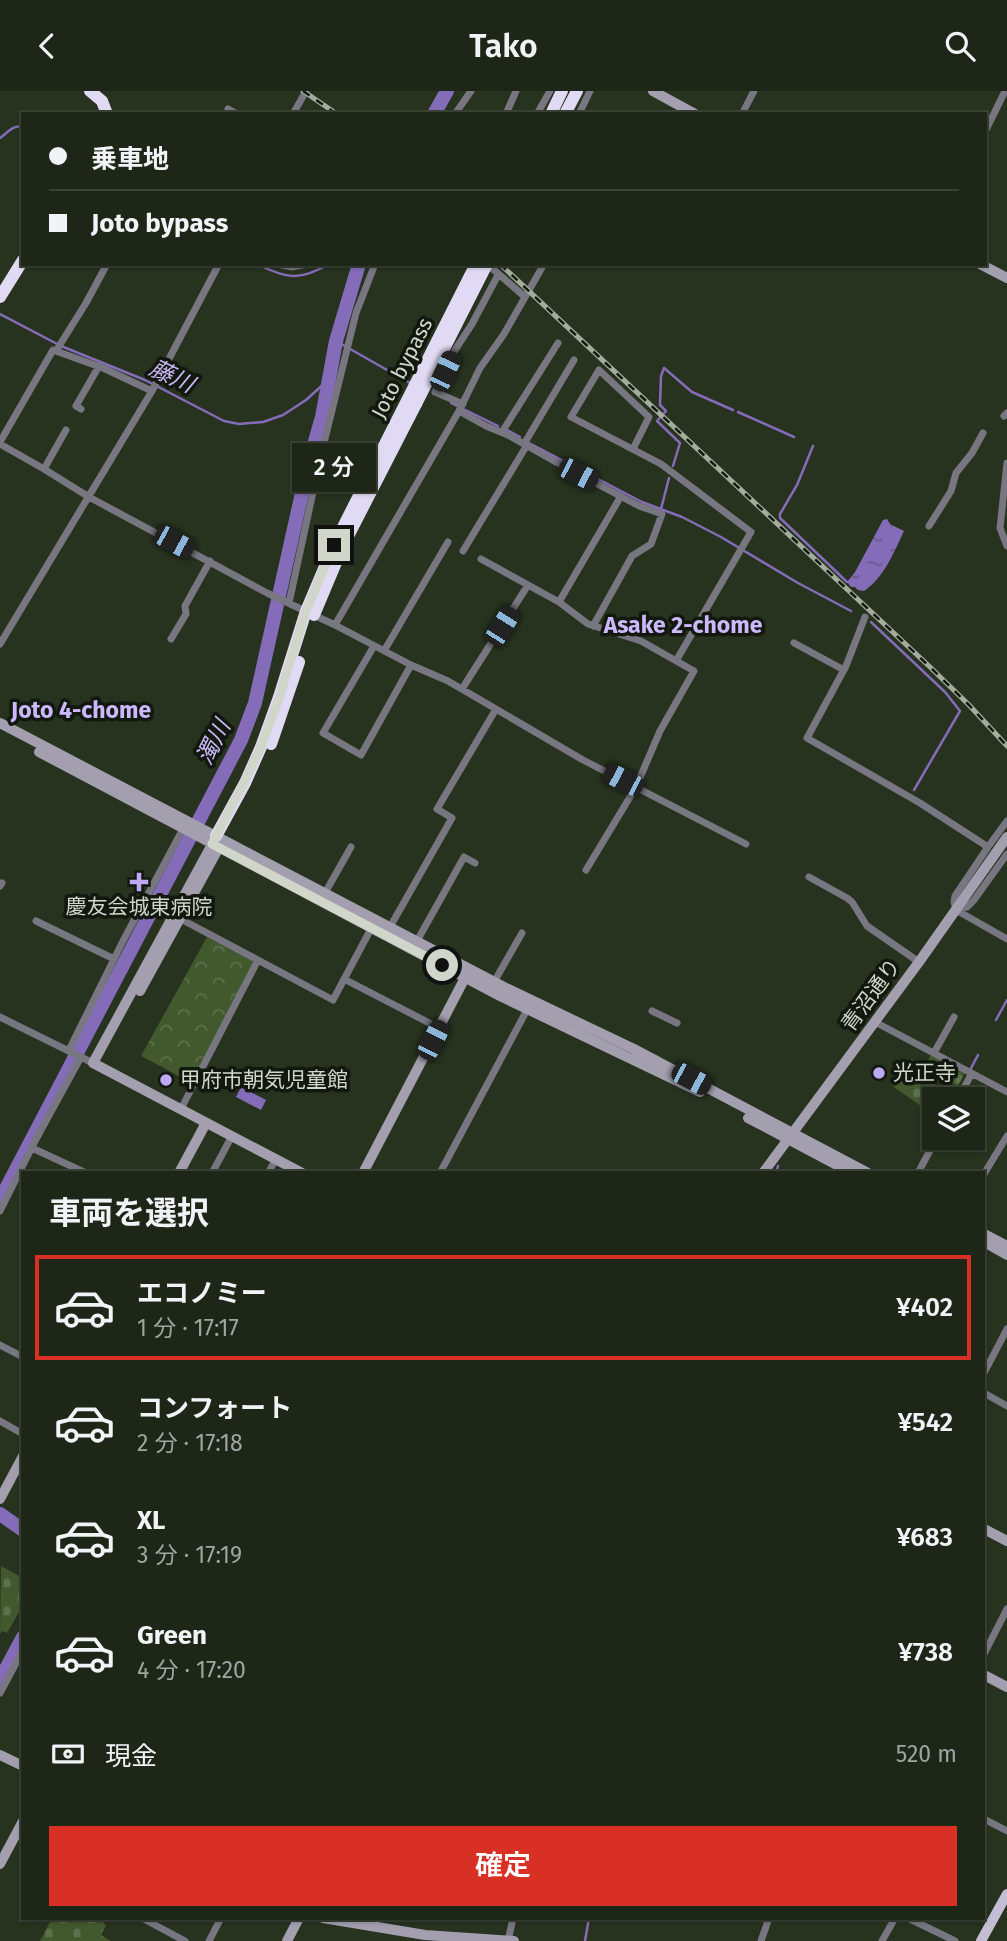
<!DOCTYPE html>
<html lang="ja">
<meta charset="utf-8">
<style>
body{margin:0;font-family:"Fira Sans","Noto Sans JP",sans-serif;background:#252e20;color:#f1f3f6;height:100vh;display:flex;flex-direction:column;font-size:26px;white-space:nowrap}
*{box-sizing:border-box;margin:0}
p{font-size:23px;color:#a0a5a1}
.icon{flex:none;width:38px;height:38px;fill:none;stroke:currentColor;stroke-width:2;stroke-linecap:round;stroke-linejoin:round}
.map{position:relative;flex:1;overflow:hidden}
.sheet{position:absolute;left:21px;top:1080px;width:964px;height:749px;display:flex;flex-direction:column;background:#1d2617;border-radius:0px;box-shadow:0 2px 5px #0004,0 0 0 2px #3b4336}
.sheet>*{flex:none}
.top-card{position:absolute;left:21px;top:21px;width:966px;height:154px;border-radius:0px;box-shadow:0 2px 5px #0004,0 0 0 2px #3b4336;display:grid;align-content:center;height:154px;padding:0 28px;background:#1d2617}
.buttons{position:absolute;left:922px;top:996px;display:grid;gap:14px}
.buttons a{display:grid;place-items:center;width:63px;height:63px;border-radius:0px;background:#1d2617;box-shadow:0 2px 5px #0004,0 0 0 2px #3b4336;font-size:35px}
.end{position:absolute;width:32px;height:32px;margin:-16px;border:9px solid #d0d6ca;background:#111;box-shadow:0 0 0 4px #111}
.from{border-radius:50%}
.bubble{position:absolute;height:49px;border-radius:0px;background:#1d2617;box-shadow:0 2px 5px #0004,0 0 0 2px #3b4336;font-size:23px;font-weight:600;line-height:49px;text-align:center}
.car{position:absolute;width:21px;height:42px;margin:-21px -10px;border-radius:9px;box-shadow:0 0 5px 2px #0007;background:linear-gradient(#222 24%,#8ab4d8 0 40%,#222 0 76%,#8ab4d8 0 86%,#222 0)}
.top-card b{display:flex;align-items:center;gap:24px;height:66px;font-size:26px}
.top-card b+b{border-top:2px solid #3b4336}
.top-card i{width:18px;height:18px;background:#f1f3f6}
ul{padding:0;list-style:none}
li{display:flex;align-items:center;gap:21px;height:105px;margin:0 14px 10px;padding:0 14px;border:4px solid transparent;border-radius:0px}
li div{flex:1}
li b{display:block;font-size:26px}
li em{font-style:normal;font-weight:600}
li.on{border-color:#d93025}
li>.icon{width:63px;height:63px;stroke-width:1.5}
h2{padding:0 28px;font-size:32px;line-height:84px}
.pay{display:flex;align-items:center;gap:18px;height:77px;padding:0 28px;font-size:26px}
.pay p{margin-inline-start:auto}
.action{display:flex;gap:14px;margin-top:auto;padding:14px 28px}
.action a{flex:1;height:80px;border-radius:0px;background:#d93025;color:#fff;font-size:28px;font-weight:600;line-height:80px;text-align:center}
header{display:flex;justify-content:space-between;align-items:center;height:91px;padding:0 28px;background:#1d2617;font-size:32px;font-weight:600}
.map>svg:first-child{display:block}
.forest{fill:url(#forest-crowns)}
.cemetery{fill:url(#cemetery-stones)}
.water{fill:url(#water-ripples)}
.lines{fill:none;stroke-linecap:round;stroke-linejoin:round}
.stream{stroke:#846cb9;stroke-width:2.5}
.river{stroke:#846cb9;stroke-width:14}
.street{stroke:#787680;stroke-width:7}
.secondary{stroke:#a39faf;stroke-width:10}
.primary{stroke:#c3bed3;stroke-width:10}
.highway{stroke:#e1daf4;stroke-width:12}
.rail-casing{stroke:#a5ac9e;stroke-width:5}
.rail{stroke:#13180f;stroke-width:2.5;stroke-dasharray:8;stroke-linecap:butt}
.highway-bridge{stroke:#e1daf4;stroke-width:12}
.route{stroke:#d0d6ca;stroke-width:9}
.poi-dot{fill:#bea9f4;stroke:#13180f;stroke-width:2.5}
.labels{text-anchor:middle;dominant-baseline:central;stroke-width:7;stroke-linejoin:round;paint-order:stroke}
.street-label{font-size:21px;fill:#d0d6ca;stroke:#13180f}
.poi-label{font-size:21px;fill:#d0d6ca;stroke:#13180f;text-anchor:start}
.water-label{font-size:23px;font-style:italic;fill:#cab9f8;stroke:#13180f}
.neighbourhood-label{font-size:23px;font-weight:bold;fill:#cbb8fe;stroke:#13180f}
</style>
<header><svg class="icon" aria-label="back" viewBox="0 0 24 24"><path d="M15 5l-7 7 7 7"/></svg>Tako<svg class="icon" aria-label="search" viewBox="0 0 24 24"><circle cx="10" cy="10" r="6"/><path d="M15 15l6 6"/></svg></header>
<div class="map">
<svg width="1007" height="1850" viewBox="0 0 1007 1850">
<defs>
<pattern id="forest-crowns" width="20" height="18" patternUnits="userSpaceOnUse" patternTransform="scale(1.75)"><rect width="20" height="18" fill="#42592e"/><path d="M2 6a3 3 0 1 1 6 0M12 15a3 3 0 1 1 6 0" fill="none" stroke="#5c704b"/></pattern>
<pattern id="cemetery-stones" width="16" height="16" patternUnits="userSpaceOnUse" patternTransform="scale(1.75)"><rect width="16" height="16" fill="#42592e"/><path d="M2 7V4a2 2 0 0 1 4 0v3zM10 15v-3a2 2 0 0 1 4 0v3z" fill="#5c704b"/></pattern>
<pattern id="water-ripples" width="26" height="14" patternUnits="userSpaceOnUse" patternTransform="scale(1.75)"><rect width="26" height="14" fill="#846cb9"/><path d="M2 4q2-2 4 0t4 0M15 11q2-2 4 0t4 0" fill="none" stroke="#685a87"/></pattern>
</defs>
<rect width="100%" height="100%" fill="#27321f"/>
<!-- forest -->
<path class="forest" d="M207,846L253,870L254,873L192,992L141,965Z"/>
<!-- cemetery -->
<path class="cemetery" d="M931,964L965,982L958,995L940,987L921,1015L891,994L911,968L925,975Z
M1,1475L23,1487V1514L7,1542L2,1540L0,1543Z
M52,1827H106L103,1832L106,1834L101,1844L111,1850H40Z"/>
<!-- water -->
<path class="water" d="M887,428L890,433L904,440C894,461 884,487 864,500L858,499L855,496H851L847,491L855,481L883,429Z
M241,996L266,1009L261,1019L236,1006Z"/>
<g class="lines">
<!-- stream -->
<path class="stream" d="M0,47C7,42 14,33 23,36
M257,173C287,188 300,190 329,173
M0,223L61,255L145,289L224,330L239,333L263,331L283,324L306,309L327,290
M336,250L410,292
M451,312L498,335
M738,321L794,346
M507,339L520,346
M529,352L642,411L682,426L721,446L798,492L851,520
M813,355L797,394L780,423V427L847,491
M673,375L680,352L657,330L666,320L660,314L661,285L664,277L692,301L733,319
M661,418L669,387
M871,531L945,601L960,620L914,699
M996,929L1007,909
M970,979L978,964
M776,1082L778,1075
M585,1850L589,1827"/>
<!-- river -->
<path class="river" d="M434,23L447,0
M0,1109L241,649L255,612L308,375L322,326L336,250L359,173
M0,1423L23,1439
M0,1589L23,1546"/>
<!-- street -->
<path class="street" d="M228,18L237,23
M293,23L306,0
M455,23L471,0
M506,23L516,0
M537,23L550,0
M579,23L590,0
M742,23L754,0
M985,41L1005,0
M277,173L292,176L307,173
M487,173L525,206
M56,260L86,212L107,173
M463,313L435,301L455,259L472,233L498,184
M81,318L76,315L99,275
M459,320L486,335L508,344L556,371L639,415L662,423L651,453L632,465L593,535
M1004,325L1007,322
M502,341L558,252
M0,351L53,259L103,277L152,300
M0,353L44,378L89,406L267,502L335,534L411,574L448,590L583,669L746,753
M524,353L574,269
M633,358L649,326L599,279L571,326L661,373L751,441L676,570
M1007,372L1000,437L1007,455
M44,378L66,339
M929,435L951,400L956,382L972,362L983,342
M463,460L527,354
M481,468L559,511L588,533L641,550L694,580L660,640L636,696L586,779
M559,511L621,405
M289,512L321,364L356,222L375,173
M865,526L846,575L807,647L920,712L988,756L955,805L954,811L956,818
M335,534L459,320L480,277L504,243L544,173
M171,548L186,523L185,515L210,470
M794,552L844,579
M0,553L152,300L219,173
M374,555L323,642L361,664L411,574
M384,560L448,451
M462,598L528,494
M988,756L1007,730
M809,786L847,807L852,811L867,835L919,871
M0,795L2,792
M325,802L351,756
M956,818L967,816L974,809L1007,763
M956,819L1007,848
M177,826L333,909L373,834
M36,830L114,868
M390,836L452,727L437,718L496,618
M417,850L464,766L475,772
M344,888L439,937
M494,891L522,842
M652,920L677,932
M0,926L93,972
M875,931L1007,1001
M69,959L123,850L184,736
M934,962L954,926
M958,1008L972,982
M181,1018L258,869
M32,1057L86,1082
M212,1082L232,1045
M268,1082L276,1068
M440,1082L528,917
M918,1082L937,1046
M984,1083L1007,1045
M0,1120L36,1048L81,966
M0,1254L23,1266
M984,1282L1007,1238
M984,1302L1007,1315
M0,1330L23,1343
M21,1433L23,1434
M984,1563L1007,1518
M0,1602L23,1559
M984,1728L1007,1740
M142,1827L185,1850
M908,1827L955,1850
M209,1850L221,1827
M508,1850L513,1827
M761,1850L769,1827
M882,1850L895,1827"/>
<!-- secondary -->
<path class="secondary" d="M653,0L695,23
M980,173L1007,187
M0,632L504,896L634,958L868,1082
M39,661L500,905L700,1001
M215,748L93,972L302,1082
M140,900L222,751
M748,1027L852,1082
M179,1082L206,1032
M363,1082L467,883
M763,1082L919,871L1007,746
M984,1143L1007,1155
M984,1151L1007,1164
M0,1408L23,1365
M984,1438L1007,1450
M984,1584L1007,1596
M0,1664L23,1675
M0,1773L23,1730
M323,1827L425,1844L514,1850
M287,1850L299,1827"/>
<!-- primary -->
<path class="primary" d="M981,1850L1007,1803"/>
<!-- highway -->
<path class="highway" d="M90,0L102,10L107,23
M551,23L562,0
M565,23L577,0
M0,206L23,169
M314,524L343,455L416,313
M271,653L299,571
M216,745L245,692L261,656L279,606L306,520L334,454L476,173"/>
<defs>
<path id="rail" d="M303,0L337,23
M500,173L930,576L969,614L1007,655"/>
</defs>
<!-- rail casing -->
<use href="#rail" class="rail-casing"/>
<!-- rail -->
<use href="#rail" class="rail"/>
<!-- highway-bridge -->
<path class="highway-bridge" d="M416,313L487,173"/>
</g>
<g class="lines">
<!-- route -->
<path class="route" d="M334,454L306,520L279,607L261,656L244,692L212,753L442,874"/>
</g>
<!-- markers -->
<g class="poi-dot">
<path d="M135.5 780.5h7v7h7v7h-7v7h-7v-7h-7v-7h7z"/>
<circle cx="879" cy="982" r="7"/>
<circle cx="166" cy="989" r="7"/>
</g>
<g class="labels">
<!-- street labels -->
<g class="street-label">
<text transform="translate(402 277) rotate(-63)">Joto bypass</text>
<text transform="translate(871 904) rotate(-54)">青沼通り</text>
</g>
<!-- poi labels -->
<g class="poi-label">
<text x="139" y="816" text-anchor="middle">慶友会城東病院</text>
<text x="893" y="982">光正寺</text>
<text x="180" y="989">甲府市朝気児童館</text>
</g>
<!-- water labels -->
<g class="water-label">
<text transform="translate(172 285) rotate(25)">藤川</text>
<text transform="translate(213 651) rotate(-63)">濁川</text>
</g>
<!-- neighbourhood labels -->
<g class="neighbourhood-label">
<text x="683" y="534">Asake 2-chome</text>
<text x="81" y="619">Joto 4-chome</text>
</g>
</g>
</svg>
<div class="buttons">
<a><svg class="icon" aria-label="layers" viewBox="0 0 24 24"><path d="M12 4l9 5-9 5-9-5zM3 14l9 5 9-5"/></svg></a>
</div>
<i class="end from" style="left:442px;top:874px"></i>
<i class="end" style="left:334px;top:454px"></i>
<div class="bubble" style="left:292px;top:352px;width:84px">2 分</div>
<i class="car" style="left:445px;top:280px;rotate:25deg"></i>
<i class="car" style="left:578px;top:383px;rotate:117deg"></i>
<i class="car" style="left:174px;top:451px;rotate:119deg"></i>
<i class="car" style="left:502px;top:535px;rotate:32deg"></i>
<i class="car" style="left:623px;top:689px;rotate:297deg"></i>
<i class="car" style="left:433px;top:949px;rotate:27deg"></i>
<i class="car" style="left:691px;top:988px;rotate:118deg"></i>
<div class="top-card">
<b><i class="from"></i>乗車地</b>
<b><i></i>Joto bypass</b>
</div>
<section class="sheet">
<h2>車両を選択</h2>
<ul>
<li class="on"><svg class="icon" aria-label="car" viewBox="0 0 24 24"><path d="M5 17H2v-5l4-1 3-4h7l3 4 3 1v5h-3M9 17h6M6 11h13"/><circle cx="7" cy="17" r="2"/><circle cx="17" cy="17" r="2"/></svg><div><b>エコノミー</b><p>1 分 · 17:17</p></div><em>¥402</em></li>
<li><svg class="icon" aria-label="car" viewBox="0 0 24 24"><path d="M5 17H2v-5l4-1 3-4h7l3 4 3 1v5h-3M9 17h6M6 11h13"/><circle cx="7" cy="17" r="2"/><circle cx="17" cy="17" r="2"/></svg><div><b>コンフォート</b><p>2 分 · 17:18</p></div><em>¥542</em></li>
<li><svg class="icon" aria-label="car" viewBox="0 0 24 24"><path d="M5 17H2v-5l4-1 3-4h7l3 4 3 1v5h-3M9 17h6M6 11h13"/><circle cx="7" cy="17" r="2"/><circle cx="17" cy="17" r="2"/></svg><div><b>XL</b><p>3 分 · 17:19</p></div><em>¥683</em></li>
<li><svg class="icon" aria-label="car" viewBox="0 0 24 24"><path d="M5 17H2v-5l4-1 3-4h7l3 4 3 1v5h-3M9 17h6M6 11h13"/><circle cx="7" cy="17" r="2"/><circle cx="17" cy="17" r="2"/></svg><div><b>Green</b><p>4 分 · 17:20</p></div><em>¥738</em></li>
</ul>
<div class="pay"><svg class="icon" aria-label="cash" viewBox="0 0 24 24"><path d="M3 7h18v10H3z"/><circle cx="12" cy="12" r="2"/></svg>現金<p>520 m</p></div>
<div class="action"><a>確定</a></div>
</section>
</div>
